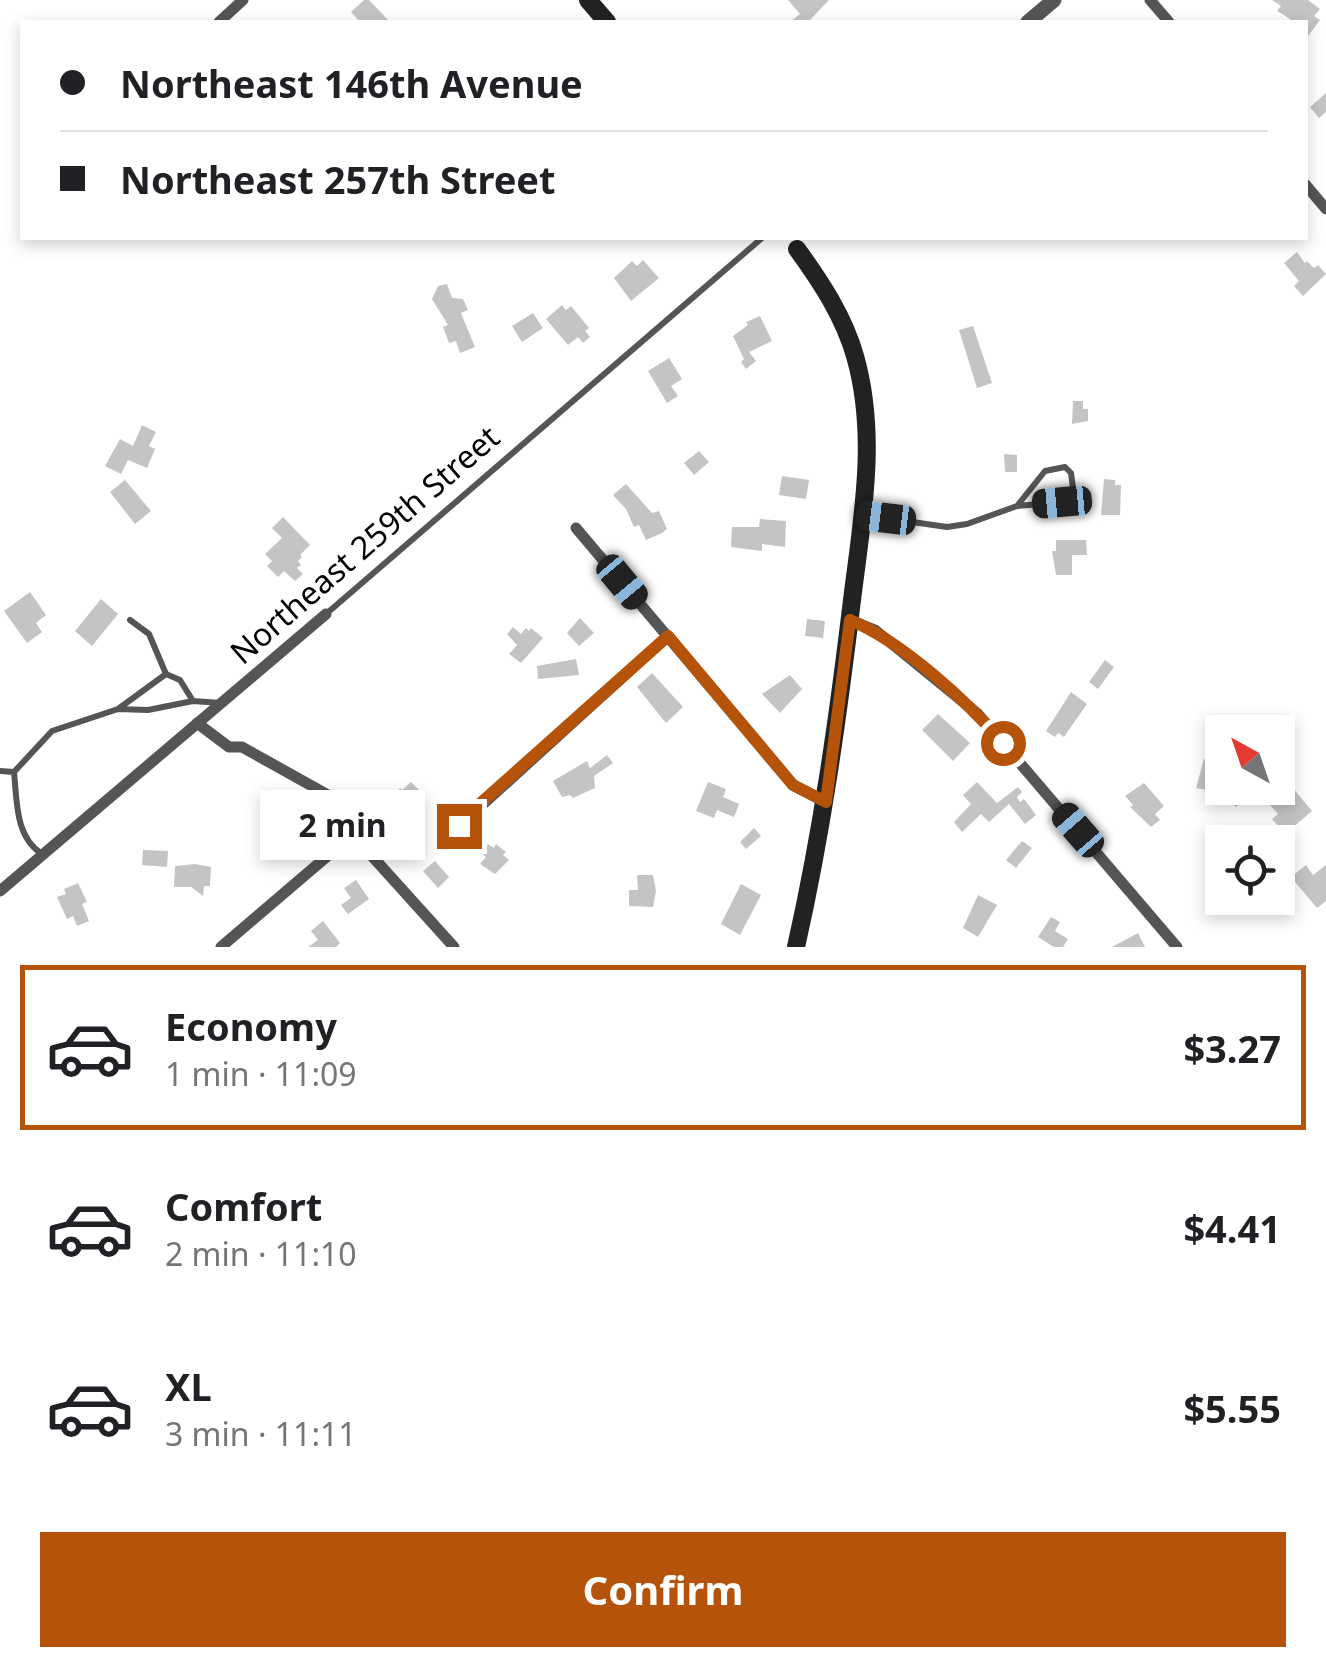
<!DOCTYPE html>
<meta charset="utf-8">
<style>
body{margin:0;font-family:"Noto Sans",sans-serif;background:#f2f2f2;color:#202124;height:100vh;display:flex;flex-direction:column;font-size:38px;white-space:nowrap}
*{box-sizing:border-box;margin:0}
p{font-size:32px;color:#757577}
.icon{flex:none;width:55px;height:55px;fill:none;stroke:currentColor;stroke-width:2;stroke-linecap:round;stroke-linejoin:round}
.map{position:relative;height:947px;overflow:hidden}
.panel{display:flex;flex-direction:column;background:#fff;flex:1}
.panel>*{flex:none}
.banner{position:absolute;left:20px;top:20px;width:1288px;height:220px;border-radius:0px;box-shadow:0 5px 15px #0003;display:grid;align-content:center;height:220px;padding:0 40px;background:#fff}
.needle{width:65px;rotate:320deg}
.fabs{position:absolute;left:1205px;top:715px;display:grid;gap:20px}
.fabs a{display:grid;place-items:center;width:90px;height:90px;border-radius:0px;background:#fff;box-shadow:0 5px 15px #0003;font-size:50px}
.end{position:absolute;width:45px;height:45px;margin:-22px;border:12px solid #b45309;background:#fff;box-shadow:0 0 0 5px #fff}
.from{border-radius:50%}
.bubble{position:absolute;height:70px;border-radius:0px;background:#fff;box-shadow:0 5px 15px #0003;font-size:32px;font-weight:700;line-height:70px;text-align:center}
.car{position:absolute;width:30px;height:60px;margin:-30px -15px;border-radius:12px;box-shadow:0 0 8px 2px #0007;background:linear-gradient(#222 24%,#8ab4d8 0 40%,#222 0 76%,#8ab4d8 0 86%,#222 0)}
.banner b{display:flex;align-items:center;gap:35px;height:95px;font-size:38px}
.banner b+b{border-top:2px solid #e0e0e0}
.banner i{width:25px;height:25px;background:#202124}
ul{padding:18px 0 0;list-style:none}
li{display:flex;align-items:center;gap:30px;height:165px;margin:0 20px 15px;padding:0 20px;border:5px solid transparent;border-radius:0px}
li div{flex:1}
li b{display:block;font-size:38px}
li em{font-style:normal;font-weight:700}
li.current{border-color:#b45309}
li>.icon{width:90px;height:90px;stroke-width:1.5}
.button{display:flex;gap:20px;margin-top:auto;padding:20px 40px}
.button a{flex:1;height:115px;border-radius:0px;background:#b45309;color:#fff;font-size:40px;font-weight:700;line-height:115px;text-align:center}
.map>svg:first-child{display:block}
.building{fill:#c4c4c4}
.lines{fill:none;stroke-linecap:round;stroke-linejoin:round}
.service{stroke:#555;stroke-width:6}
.minor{stroke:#555;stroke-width:11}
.tertiary{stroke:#555;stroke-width:15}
.secondary{stroke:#222;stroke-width:18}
.route{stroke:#b45309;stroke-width:12}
.labels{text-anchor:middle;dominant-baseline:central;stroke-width:10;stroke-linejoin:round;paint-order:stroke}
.street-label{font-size:32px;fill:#000;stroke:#fff}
</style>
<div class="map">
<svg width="1326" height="947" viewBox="0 0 1326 947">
<rect width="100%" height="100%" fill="#fff"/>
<!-- building -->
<path class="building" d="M364,0H369L390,22H360L351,12Z
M788,0H829L808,22H790L800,14Z
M1272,0H1308L1320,9L1314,16L1320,20L1305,40V22H1294L1284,15L1277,11L1281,6Z
M1326,93V112L1319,118L1310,107Z
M1297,252L1305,263L1307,261L1314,268L1318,265L1326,274L1303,296L1294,286L1299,281L1284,263Z
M643,260L659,278L631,301L614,278L632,261L637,266Z
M447,284L452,298L463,299L468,310L461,313L475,347L460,353L456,341L449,343L443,327L448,325L432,299L438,286Z
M562,305L566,310L571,306L589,328L585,331L590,337L583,343L578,337L568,345L546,319Z
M533,313L543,328L522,342L512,326Z
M760,316L772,341L749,352L756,361L746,369L741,362L744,359L733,336L748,325L746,322Z
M973,326L992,383L977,388L959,330Z
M669,358L682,379L671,386L678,396L667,403L648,371Z
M1073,401H1083V409H1088V421L1072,424Z
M142,425L156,432L149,446L155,449L147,468L128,460L121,474L105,466L120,439L133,446Z
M699,451L709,462L694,475L684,463Z
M1004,454L1017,455V472H1005Z
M782,476L809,480L806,499L779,495Z
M1104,479L1115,480V485H1121L1120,515H1101Z
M125,480L151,511L135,524L110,492Z
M626,484L652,513L659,511L667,529L662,533L646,540L639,525L634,527L626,509L613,495Z
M283,517L310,545L300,555L302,557L298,561L301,565L297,568L303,574L295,581L284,571L278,577L267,566L272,561L265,554L282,538L272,528Z
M760,519L786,521L785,547L762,544V551L731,547L732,527H759Z
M1056,540H1086L1087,555H1072V575H1056L1052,551H1056Z
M30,592L46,615L36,623L42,632L27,643L4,611Z
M101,599L118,614L92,646L75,631Z
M580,618L594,633L579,646L567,633Z
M807,619L825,621L823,638L805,636Z
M513,627L521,634L526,628L529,631L531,628L543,638L521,663L509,654L517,645L507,634Z
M576,659L579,675L538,679L537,666Z
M1105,660L1114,667L1098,689L1089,682Z
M652,673L683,707L666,723L637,687Z
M790,675L802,689L780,713L762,694Z
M1071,692L1087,704L1064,737L1058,733L1055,737L1046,731Z
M938,714L970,743L953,761L922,730Z
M607,755L613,763L594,776L595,788L573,798L570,795L562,797L553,781L587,761L590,768Z
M1204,759L1222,765L1217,792L1196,788Z
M411,782L421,792L406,806L420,822L413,829L388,803L400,788L402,790Z
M708,782L726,789L723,797L739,804L734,817L717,810L714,818L696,811Z
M977,782L997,803L1018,787L1022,792L1017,797L1020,802L1024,799L1036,815L1025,824L1009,804L989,822L981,814L962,832L954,822L971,804L963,795Z
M1144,783L1164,806L1155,814L1160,820L1151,827L1130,807L1133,805L1125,796Z
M1292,787L1312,811L1285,834L1272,819L1278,814L1270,805Z
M1220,788H1248L1253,792L1236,807Z
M283,804L293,815L285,822L301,838L305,835L311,841L289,859L285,850L281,854L266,839L272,834L262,823Z
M754,828L761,836L746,849L740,842Z
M1022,841L1032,848L1016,868L1006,860Z
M488,844L494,848L496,844L506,852L503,855L509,860L495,874L480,864L486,857L481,853Z
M143,850L168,851L167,867L142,865Z
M435,861L449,877L438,888L423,871Z
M195,864L211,867L210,886H204L203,896L191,887H174L175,866Z
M1306,865L1313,875L1326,865V901L1317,908L1291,877Z
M637,875H653L656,891L653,907L629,906V890H638Z
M356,880L369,899L348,914L341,905L351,898L344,888Z
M78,883L87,902L82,904L89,921L77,926L73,916L67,919L57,897L66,894L64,889Z
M741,884L761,895L740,935L721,924Z
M978,895L997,905L978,937L963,928Z
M1051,917L1060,922L1055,931L1068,939L1063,947H1054L1038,937Z
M323,921L340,943L336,947H308L318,940L311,931Z
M1138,933L1145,947H1112Z"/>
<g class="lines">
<!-- service -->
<path class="service" d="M864,515L947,527L967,524L1017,506L1063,502L1073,488L1071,473L1065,467L1045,471L1017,506
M326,614L762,238
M130,620L149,634L166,674
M193,701L221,703
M0,771L14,772L52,731L118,709L166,674L180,680L193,701L148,710L118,709
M14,772C17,801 15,837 42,854"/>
<!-- minor -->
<path class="minor" d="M1150,0L1169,22
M219,22L243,0
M1305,184L1326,209
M576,528L793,785L826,802
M850,620L875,630L978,714L1177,947
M197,723L229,747H242L337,800L345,812L350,845
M459,826L668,636
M350,845L371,855L454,947
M0,891L326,614
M221,947L338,847L350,845"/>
<!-- tertiary -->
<path class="tertiary" d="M1028,22L1054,0"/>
<!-- secondary -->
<path class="secondary" d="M588,0L607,22
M796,947C822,832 838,717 852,600C862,519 878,436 855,356C844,317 821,282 797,249"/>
</g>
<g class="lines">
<!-- route -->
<path class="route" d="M459,826L482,802L668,636L793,785L826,802L850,620C901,641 967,701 1003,743"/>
</g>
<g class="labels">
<!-- street labels -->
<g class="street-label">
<text transform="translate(364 544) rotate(-41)">Northeast 259th Street</text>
</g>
</g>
</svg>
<div class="fabs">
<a><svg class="needle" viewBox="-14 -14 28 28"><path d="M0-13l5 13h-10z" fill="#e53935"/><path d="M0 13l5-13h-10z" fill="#757577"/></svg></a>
<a><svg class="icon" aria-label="locate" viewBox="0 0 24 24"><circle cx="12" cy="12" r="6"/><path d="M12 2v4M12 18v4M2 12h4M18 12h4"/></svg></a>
</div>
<i class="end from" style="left:1003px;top:743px"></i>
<i class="end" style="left:459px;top:826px"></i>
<div class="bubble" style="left:260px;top:790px;width:165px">2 min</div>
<i class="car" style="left:1062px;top:502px;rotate:265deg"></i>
<i class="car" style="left:886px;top:518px;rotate:277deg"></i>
<i class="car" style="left:622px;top:582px;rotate:140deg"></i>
<i class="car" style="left:1078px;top:830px;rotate:319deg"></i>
<div class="banner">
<b><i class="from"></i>Northeast 146th Avenue</b>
<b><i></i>Northeast 257th Street</b>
</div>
</div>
<section class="panel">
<ul>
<li class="current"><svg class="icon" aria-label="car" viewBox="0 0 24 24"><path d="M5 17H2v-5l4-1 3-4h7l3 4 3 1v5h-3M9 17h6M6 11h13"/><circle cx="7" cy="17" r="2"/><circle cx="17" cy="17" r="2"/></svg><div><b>Economy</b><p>1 min · 11:09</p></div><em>$3.27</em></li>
<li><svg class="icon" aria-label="car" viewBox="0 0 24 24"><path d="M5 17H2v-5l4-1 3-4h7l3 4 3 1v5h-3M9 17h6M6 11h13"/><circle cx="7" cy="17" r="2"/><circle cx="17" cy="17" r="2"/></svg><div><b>Comfort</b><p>2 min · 11:10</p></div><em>$4.41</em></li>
<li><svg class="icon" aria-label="car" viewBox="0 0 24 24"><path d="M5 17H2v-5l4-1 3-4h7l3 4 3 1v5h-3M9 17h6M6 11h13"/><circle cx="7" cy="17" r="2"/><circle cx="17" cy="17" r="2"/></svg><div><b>XL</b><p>3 min · 11:11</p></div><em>$5.55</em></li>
</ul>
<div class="button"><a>Confirm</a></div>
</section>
